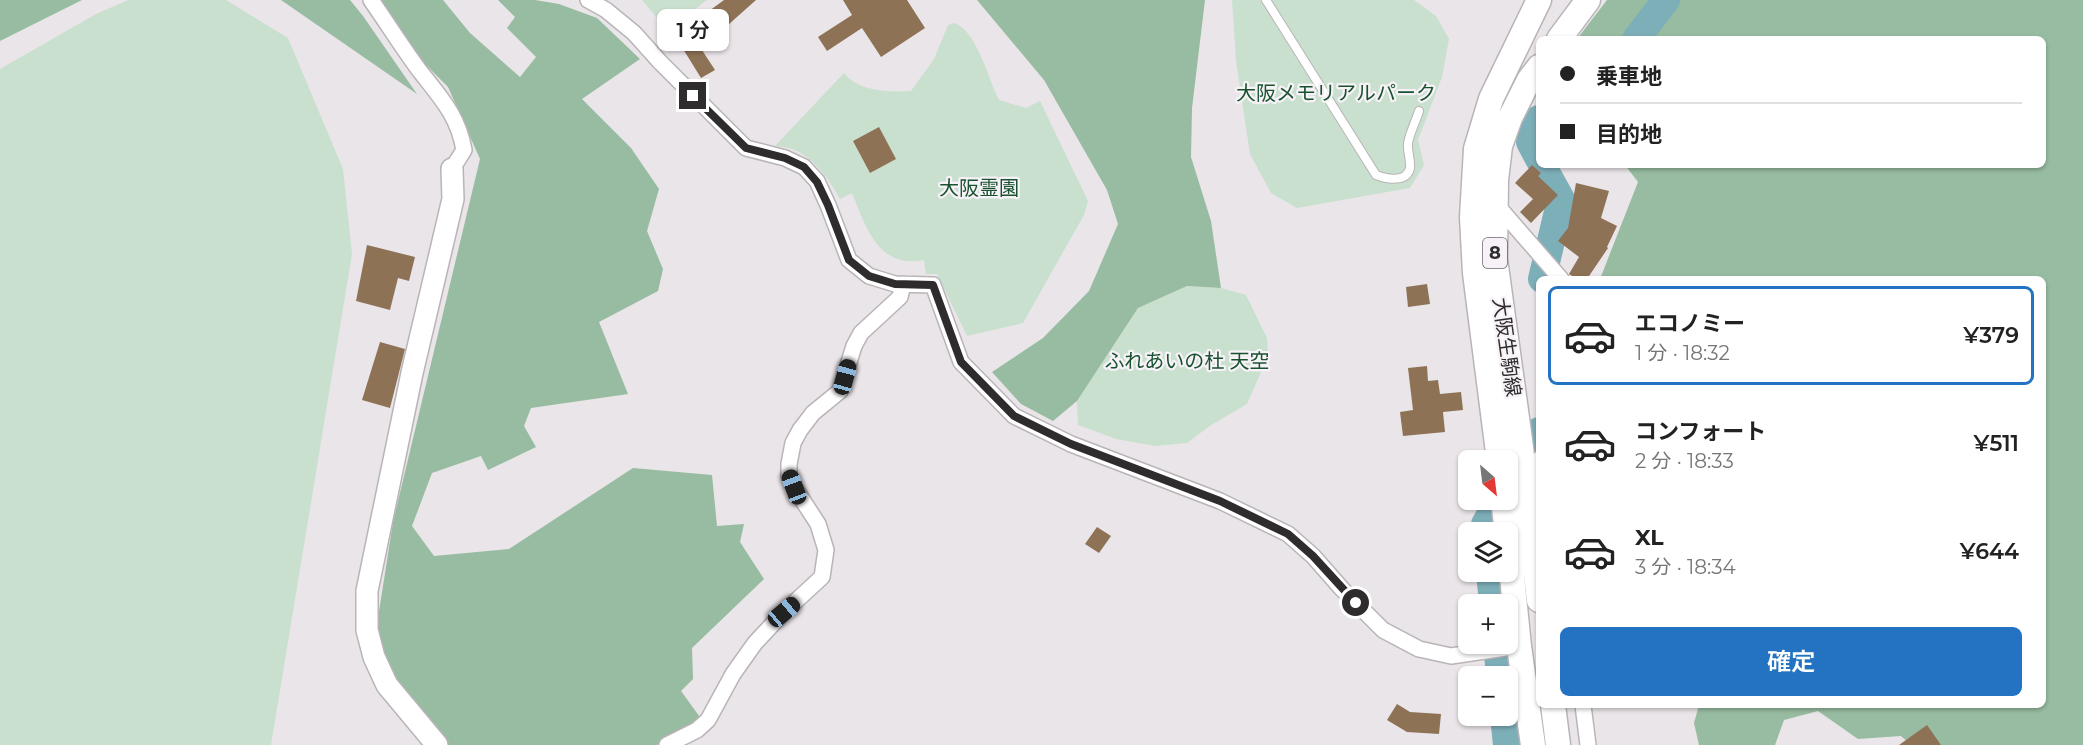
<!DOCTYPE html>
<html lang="ja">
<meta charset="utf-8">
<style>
body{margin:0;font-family:Montserrat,"Noto Sans JP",sans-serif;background:#f6f6f6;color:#222;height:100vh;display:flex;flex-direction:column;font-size:22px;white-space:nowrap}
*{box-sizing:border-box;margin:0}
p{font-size:20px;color:#767676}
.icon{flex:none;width:33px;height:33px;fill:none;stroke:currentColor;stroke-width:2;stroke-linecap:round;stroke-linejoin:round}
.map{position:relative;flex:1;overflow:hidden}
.sheet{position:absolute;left:1536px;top:276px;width:510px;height:432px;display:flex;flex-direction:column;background:#fff;border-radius:9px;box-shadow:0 2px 4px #0004}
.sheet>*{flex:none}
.top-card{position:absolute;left:1536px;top:36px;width:510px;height:132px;border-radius:9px;box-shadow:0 2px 4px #0004;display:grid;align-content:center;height:132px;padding:0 24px;background:#fff}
.needle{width:39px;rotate:152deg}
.buttons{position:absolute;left:1458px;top:450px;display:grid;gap:12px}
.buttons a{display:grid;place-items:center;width:60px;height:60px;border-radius:9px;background:#fff;box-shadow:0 2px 4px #0004;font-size:30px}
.end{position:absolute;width:27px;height:27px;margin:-14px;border:8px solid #2e2c2d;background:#fff;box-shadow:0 0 0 3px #fff}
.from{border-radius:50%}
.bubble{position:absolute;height:42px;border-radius:9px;background:#fff;box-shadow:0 2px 4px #0004;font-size:20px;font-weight:600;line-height:42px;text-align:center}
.car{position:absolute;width:18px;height:36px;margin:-18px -9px;border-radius:8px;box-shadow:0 0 4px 2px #0007;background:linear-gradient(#222 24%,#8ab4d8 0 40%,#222 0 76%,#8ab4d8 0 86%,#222 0)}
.top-card b{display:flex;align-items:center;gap:21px;height:57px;font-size:22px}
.top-card b+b{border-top:2px solid #e0e0e0}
.top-card i{width:15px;height:15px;background:#222}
ul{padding:10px 0 0;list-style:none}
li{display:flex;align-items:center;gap:18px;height:99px;margin:0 12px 9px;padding:0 12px;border:3px solid transparent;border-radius:9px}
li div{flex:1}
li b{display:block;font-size:22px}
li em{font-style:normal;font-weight:600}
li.active{border-color:#2473c2}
li>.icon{width:54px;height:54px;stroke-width:1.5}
.button{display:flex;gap:12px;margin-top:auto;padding:12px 24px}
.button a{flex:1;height:69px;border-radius:9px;background:#2473c2;color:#fff;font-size:24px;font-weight:600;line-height:69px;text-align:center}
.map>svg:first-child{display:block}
.green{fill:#c9e0ce}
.forest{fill:#97bca1}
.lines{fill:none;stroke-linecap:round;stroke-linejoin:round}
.river{stroke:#7dafb9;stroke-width:28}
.building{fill:#8e7255}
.lane-casing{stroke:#b9b4b8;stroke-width:10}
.street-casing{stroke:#b9b4b8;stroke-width:18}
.secondary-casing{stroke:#b9b4b8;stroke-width:24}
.primary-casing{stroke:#b9b4b8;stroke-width:27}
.lane{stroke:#fff;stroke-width:8}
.street{stroke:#fff;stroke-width:15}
.secondary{stroke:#fff;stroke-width:21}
.primary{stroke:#fff;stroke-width:24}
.route{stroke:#2e2c2d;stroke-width:8}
.labels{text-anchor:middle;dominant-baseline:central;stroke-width:4.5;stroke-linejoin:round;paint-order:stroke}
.shield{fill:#f7f2f7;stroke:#6a676a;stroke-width:1.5}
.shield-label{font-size:18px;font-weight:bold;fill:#2e2c2d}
.park-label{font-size:20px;fill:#18522f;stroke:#f7f2f7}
.street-label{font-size:20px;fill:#2e2c2d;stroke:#f7f2f7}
</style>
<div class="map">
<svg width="2083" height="745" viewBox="0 0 2083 745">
<rect width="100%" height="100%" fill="#eae5e9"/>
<!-- green -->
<path class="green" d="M128,0H226L288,38L343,169L352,254L271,745H0V69L96,14Z
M642,0H707L667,30Z
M1232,0H1414L1436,16L1449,39L1442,77L1418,140L1424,165L1410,188L1297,208L1271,193L1250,154L1236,61Z
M955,23C978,33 988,79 999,100L1026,108L1040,101L1088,201L1084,215L1023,323L967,336L937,274H926L924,260C878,269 866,227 852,193L840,199C830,181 817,162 799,152C792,148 783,147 775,146L844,73C859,92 889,92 911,91L934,59L948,25Z
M1187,286L1221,288L1246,295L1267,338L1268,356L1247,404L1211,425L1187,443L1155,446L1116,439L1078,425L1077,401L1138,308Z"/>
<!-- forest -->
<path class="forest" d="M0,0H82L0,41Z
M281,0H350L363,16L417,94Z
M377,0H443L470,33L520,77L536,57L507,28L515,17L498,0H535L559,4L597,18L640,59L582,99L631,148L659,189L647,231L663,269L658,291L599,322L628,394L531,408L524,426L536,447L488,470L481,456L432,473L412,526L434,556L509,549L633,468L712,475L717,526L744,524L740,542L764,579L692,648L693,679L681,691L702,720L657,745H448L406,697L375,637L393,522L480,159L448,87L414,53Z
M977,0H1205L1192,108L1191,157L1211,221L1221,288L1187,286L1138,308L1077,401L1053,421L1021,404L992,372L1043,338L1089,291L1118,224L1107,190L1044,80Z
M1607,0H2083V745H1911L1901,736L1858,739L1818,711L1784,720L1775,745H1699L1694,723L1699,705H2043V279H1600L1638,182L1625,165H2043V39H1577Z"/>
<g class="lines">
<!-- river -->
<path class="river" d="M1636,39L1666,0
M1539,119L1536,121L1530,142L1539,159
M1542,279L1561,199L1542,165
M1508,485L1539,431
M1486,532L1485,524L1499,500
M1490,572L1493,604
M1497,644L1500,676
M1504,716L1507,745"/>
</g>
<!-- building -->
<path class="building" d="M724,0H756L719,33L700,47L715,70L701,78L675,36Z
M843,0H907L925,28L881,57L862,28L827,51L818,37L852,15Z
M879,127L896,159L870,173L853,141Z
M1532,165L1541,173L1538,176L1558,195L1531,223L1520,212L1533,199L1515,183Z
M1576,183L1609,191L1601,218L1617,226L1607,247L1608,248L1587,279H1577L1569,274L1579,257L1558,241L1568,228Z
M367,245L415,257L409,281L398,278L390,310L356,301Z
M1427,284L1430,304L1408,307L1406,287Z
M380,342L405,349L390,408L362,400Z
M1427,366L1428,381L1438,380L1440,394L1461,392L1463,410L1443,412L1445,432L1403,436L1400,412L1413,410L1408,368Z
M1097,527L1111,536L1099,553L1085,544Z
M1397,704L1410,712L1441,714L1439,734L1407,732L1387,720Z
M1927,725L1941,745H1899Z"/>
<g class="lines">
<defs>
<path id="lane" d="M1266,0L1376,175C1386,179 1407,183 1410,168C1411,160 1407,151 1408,143C1410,132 1416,121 1419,111"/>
<path id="street" d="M371,0C387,23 402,47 419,70C440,97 458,115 464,150L452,169
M588,0L606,10L634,33L660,62L746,148L785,158L804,167L817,181L828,205L849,260L869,276L895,284L933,285L961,362L1014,416L1071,444L1220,501L1288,534L1313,556L1342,589L1383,630L1419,649L1451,656L1519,646
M1495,203L1561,279
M1529,488L1539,459
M1583,705L1588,745
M667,745L697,730L708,720L733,674L755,643L784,612L822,577L826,550L818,524L794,487L789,475V464L793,443L800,430L813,413L840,391L854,346L861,333L900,297L903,284"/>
<path id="secondary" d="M437,745L387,685L374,657L367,630V591L412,373L453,199L452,169"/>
<path id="primary" d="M1559,39L1588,0
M1539,67L1529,80L1510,118L1500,146L1496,180L1495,259L1521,447L1539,600
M1499,460L1475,273L1472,217L1476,149L1491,99L1539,0
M1503,500L1507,532
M1508,537L1519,646L1533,745
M1553,705L1558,745"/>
</defs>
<!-- lane casing -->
<use href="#lane" class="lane-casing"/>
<!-- street casing -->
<use href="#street" class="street-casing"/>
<!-- secondary casing -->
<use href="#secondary" class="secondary-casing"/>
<!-- primary casing -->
<use href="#primary" class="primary-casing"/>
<!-- lane -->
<use href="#lane" class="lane"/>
<!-- street -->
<use href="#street" class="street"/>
<!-- secondary -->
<use href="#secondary" class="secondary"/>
<!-- primary -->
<use href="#primary" class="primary"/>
</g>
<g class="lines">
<!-- route -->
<path class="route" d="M693,96L746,148L785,158L804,167L817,182L828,205L849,260L869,276L895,284L933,285L961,362L1014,416L1071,444L1220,501L1288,534L1313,556L1356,603"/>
</g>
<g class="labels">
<!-- shield labels -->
<rect class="shield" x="1483" y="238" width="24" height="30" rx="4.5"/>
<g class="shield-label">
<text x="1495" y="253">8</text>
</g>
<!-- park labels -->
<g class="park-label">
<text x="1336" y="93">大阪メモリアルパーク</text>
<text x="979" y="188">大阪霊園</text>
<text x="1187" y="361">ふれあいの杜 天空</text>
</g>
<!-- street labels -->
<g class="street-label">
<text transform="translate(1507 347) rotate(82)">大阪生駒線</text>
</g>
</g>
</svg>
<div class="buttons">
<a><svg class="needle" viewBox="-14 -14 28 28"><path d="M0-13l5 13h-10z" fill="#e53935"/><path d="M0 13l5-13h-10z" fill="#767676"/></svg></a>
<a><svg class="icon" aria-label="layers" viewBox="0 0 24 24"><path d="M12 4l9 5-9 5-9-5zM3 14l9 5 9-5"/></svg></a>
<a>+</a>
<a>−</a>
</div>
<i class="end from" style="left:1356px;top:603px"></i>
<i class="end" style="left:693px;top:96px"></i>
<div class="bubble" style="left:657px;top:9px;width:72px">1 分</div>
<i class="car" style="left:845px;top:377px;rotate:15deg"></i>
<i class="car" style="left:794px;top:487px;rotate:339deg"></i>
<i class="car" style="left:784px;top:612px;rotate:50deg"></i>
<div class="top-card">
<b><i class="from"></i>乗車地</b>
<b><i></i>目的地</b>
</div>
<section class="sheet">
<ul>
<li class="active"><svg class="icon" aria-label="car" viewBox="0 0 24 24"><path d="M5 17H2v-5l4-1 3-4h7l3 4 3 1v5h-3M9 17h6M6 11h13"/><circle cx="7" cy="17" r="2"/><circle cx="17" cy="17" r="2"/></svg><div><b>エコノミー</b><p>1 分 · 18:32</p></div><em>¥379</em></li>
<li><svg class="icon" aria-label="car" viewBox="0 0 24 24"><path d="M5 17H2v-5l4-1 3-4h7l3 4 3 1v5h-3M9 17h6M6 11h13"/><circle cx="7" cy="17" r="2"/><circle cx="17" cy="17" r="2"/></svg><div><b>コンフォート</b><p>2 分 · 18:33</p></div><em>¥511</em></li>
<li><svg class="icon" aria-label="car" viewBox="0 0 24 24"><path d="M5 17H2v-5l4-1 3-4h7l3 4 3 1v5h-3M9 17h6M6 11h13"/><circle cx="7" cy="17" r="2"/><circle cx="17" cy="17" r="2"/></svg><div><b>XL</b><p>3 分 · 18:34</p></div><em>¥644</em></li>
</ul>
<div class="button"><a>確定</a></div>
</section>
</div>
